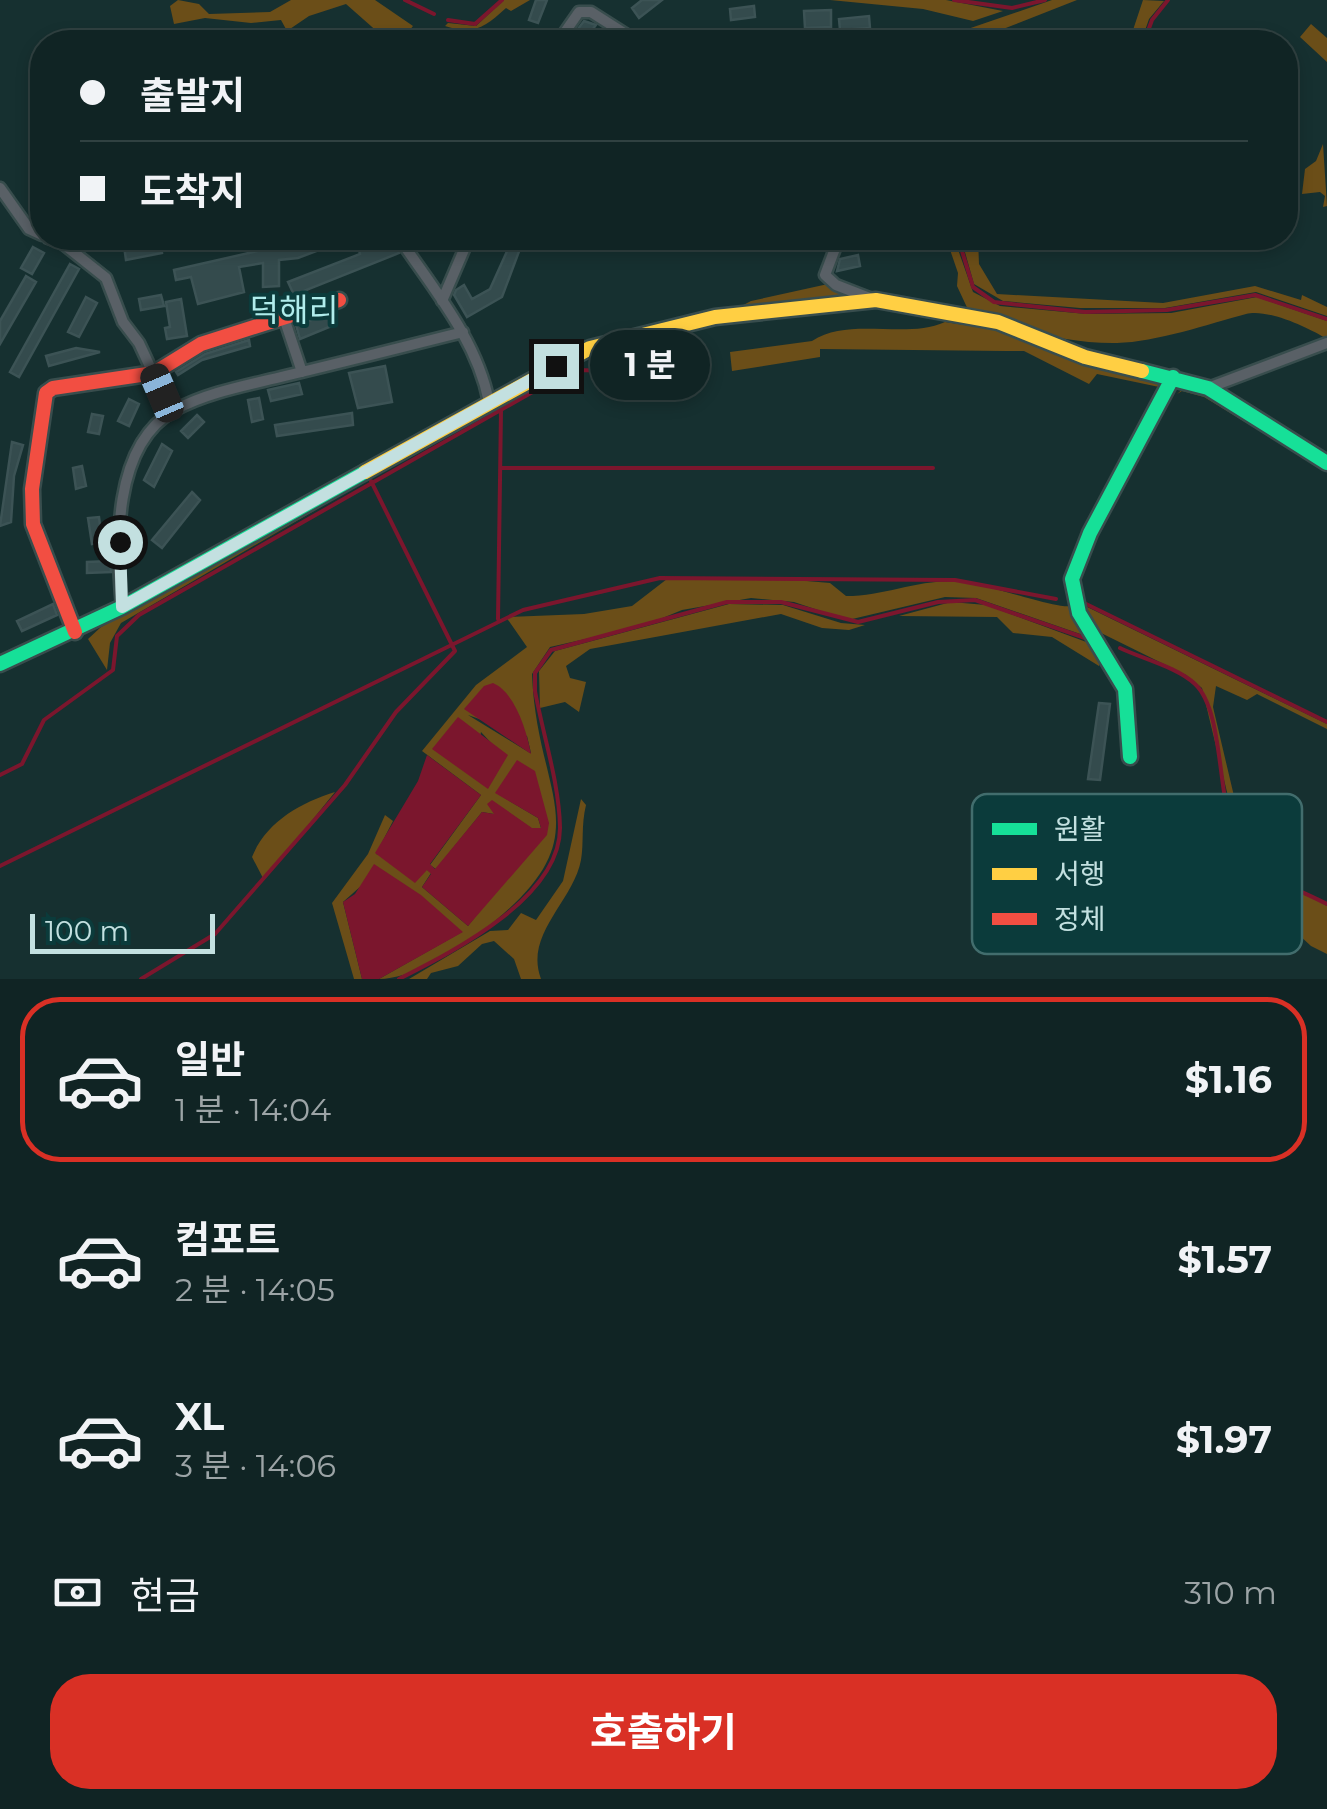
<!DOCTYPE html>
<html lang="ko">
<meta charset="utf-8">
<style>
body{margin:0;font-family:Montserrat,"Noto Sans KR",sans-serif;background:#1e3031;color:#f1f3f6;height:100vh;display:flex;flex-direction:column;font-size:38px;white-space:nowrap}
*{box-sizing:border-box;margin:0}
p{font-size:32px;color:#9ca4a6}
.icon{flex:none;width:55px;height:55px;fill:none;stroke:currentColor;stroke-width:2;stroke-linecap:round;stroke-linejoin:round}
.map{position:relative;height:979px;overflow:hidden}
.drawer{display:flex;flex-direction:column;background:#102424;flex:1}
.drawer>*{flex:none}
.banner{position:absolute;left:30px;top:30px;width:1268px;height:220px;border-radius:40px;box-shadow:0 5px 15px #0003,0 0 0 2px #304141;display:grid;align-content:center;height:220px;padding:0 50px;background:#102424}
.scale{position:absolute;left:30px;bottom:25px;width:185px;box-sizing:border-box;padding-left:10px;border:5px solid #c3e0e0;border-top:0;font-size:28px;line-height:35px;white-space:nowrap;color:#c3e0e0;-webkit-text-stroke:8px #0b3b3b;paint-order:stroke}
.end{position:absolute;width:45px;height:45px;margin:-22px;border:12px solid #c3e0e0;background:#111;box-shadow:0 0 0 5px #111}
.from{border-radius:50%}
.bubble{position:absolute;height:70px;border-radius:35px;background:#102424;box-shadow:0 5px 15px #0003,0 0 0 2px #304141;font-size:32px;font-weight:700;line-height:70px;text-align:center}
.car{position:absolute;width:30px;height:60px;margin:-30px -15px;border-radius:12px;box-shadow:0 0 8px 2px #0007;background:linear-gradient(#222 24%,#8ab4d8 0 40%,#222 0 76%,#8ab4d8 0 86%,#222 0)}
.banner b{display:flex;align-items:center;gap:35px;height:95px;font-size:38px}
.banner b+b{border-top:2px solid #304141}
.banner i{width:25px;height:25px;background:#f1f3f6}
ul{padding:18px 0 0;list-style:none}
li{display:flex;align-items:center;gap:30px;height:165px;margin:0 20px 15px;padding:0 30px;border:5px solid transparent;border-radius:40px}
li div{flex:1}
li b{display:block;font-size:38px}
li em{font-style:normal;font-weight:700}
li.current{border-color:#d93025}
li>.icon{width:90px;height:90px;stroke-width:1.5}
.pay{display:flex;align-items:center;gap:25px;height:110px;padding:0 50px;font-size:38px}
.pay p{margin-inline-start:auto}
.primary-button{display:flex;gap:20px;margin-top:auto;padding:20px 50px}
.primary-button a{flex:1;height:115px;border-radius:40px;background:#d93025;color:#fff;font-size:40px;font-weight:700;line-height:115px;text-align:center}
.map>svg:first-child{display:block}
.green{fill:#6b4e18;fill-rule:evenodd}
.water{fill:#7b162d}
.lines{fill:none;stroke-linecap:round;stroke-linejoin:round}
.stream{stroke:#7b162d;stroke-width:4}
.building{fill:#344b4d;stroke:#3c5355;stroke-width:2.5}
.street-casing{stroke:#384d4d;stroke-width:15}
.fast-casing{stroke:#384d4d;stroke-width:19}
.slow-casing{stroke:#384d4d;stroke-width:19}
.jam-casing{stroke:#384d4d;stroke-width:19}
.street{stroke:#596066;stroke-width:10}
.fast{stroke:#16e098;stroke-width:14}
.slow{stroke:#ffcf43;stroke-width:14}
.jam{stroke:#f24e42;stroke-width:14}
.route{stroke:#c3e0e0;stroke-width:12}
.labels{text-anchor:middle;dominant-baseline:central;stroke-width:8;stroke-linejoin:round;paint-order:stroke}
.quarter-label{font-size:32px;fill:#b0edec;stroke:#0b3b3b}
.key{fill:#0b3b3b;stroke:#426d6d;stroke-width:2.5}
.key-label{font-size:28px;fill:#c3e0e0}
</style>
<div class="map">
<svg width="1327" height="979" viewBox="0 0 1327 979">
<rect width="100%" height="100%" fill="#163030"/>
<!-- green -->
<path class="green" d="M178,0L199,4L209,14L270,12L291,0H375L413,26L405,36L380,34L346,4L309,16L287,31L281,20L251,23L205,18L174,24L170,6Z
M504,0H530L511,11L506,8C484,28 474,35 445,26L448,23L476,26Z
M830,0H946L1003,11L973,21L923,9Z
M1052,0H1077L998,31L959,32Z
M1143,0L1164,1L1149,19L1141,42H1129Z
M1311,24L1327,38V62L1300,37Z
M1323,144L1327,206L1323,207L1325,196L1320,192L1302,194L1305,169L1316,161Z
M946,238H954L973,292L1000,306L1087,314L1171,313L1257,297L1327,321V339C1309,328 1267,308 1246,314C1209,324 1156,342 1117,343C1069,344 1017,328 971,316L957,286L958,273Z
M961,238H978L979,264L997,294L1163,303L1255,286L1301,300L1302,295L1327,307V316L1256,292L1165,308H1080L1003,301L974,284Z
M828,284L866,299L728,313L751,301Z
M945,322L1010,332L1167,380L1164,388L1097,374L1089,384L1024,351H1005L820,349V357L732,371L730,352L812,341C850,316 905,340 945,322Z
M1185,387L1200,390L1327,467V472L1204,397L1182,391L1177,394Z
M369,479L121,623L110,643L107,670L88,639L101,627Z
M772,578L830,583L846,596C884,596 917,580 955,581C981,582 1057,609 1069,606L1089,637L976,598L945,597L848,620L794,602L751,598L682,610L643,626L550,647L532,674C537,804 609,836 477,935C452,953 410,979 379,979L462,932L361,886L343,902L362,979H354L332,903L368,854L385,815L393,821L376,854L426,869L431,873L422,887L468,926L549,823L496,793L538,818L541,828H531L492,801L494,814L482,812L436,869L430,865L481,795L422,751L476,685L527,647L506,617L584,614L632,606L667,579ZM468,715L527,736L531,753H530ZM481,732L495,747L488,788L473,774Z
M951,602L986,605L1089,643L1101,661L1099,666L1052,637L1013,633L997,617L899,616Z
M1079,603L1327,724V729L1257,694L1247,700L1216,686L1213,707L1246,847L1253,856L1297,877L1294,884L1251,860L1239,842L1202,688L1186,675L1097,631Z
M729,604L783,605L841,623L865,625L849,630L822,628L781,614L590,649L566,666L570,678L586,682L579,712L565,702L540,708L539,671L555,651Z
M335,792L264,880L252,857C266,822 300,803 335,792Z
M581,799L586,805C581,825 584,844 581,860C573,902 524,934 541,979H521L514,959L494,941L482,944L458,966L431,973L427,979H409L490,931L508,930L521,913L536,920L563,881Z
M1229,828L1248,863L1327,906V954L1311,946L1209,852Z"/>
<!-- water -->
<path class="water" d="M493,683C515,692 527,732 531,754L464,709L484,686Z
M458,717L508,755L488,789L432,749Z
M427,755L481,795L430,864L435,869L482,812L494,814L487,804L492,800L532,828H541L538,818L495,793L517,760L535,771L549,823L547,835L468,926L422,887L431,874L427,870L415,883L375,853L418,781Z
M374,864L421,895L463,932L379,979H362L343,902L355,894Z"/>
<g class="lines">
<!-- stream -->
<path class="stream" d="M405,0L434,14
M954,0L1012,8L1045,0
M448,20L475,24L502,0
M1144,42L1152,20L1168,0
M958,238L973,287L994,302L1085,312L1167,310L1255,295L1327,319
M501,468H933
M1080,601L1327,722
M498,619L501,410
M1120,648C1143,659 1177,667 1195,684C1227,714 1215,815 1242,852C1261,877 1300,890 1327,904
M0,775L22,764L44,720L113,670L117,636L139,615L559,377L576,370L615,371
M0,866L523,610L660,578L955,580L1056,599
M141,979L215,934L345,785L396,712L455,651L371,481
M399,979C452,952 561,898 560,827C559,782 543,735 535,691V673L551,650L727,602H781L858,622L938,602L975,600L1088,639"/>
</g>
<!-- building -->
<path class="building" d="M536,0H547L538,23L529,20Z
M642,0H662L639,18L632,8Z
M754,6L755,17L731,20L730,9Z
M831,10V27L805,28L804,11Z
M869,16L870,28L840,30L839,19Z
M584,21L596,25L583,42H568Z
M182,238H213V242L185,248Z
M317,238L348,239L298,258L279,260V286L263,287V263L239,267L244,292L198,304L191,277L176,280L174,270L262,250L304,247L303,242Z
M373,238H390L399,253L294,295L288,282L360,254L359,250L375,243Z
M513,238H524L502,297L467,317L454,295L456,290L464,285L472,299L490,289Z
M161,242L162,253L126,260L124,246Z
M33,247L44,253L32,274L21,268Z
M858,255L860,266L837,271L840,259Z
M70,264L79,269L19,377L10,372Z
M26,276L36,282L0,344V321Z
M161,295L164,306L141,310L139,299Z
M86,297L97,303L79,337L68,332Z
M181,299L187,336L167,339L165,328L170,327L166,302Z
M330,314L334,325L300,339L296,325Z
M249,340L250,346L202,360L178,375L176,372L205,354Z
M76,348L100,352L49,366L46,356Z
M385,366L392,402L358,408L349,373Z
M299,383L302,394L271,401L268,390Z
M259,398L263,419L252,422L248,400Z
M129,399L139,404L129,426L118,421Z
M352,413L353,425L277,436L275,425Z
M92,414L103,416L99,434L88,432Z
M197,415L204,422L188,438L181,431Z
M12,442L23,445L14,476L11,522L0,526Z
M162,444L172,451L154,487L144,480Z
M82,466L86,486L76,489L73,468Z
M192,492L200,500L162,548L152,540Z
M99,517L102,542L92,544L88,518Z
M110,561L111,572L87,573V562Z
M53,604L57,615L22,631L17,621Z
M1099,703L1110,704L1100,780L1088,779Z"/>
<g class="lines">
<defs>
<path id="street" d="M558,42L579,12H591L638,42
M0,188L29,229L42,235
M48,238L62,243L106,278L123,322L139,343L171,412
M399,238C434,290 477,340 489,402
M839,238L825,275L836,285L872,299
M442,301L469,238
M284,318L302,372
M1208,388L1327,343
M122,607C116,546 112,445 175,410C208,392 249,385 285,376C344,362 403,347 463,332"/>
<path id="fast" d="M1142,371L1208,388L1327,463
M0,664L122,607L365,472
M1130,757L1125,689L1079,613L1072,579L1090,533L1173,377"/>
<path id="slow" d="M365,472L590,348L715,317L876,300L998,322L1085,357L1142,371"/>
<path id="jam" d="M75,632L33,524L32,489L46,393L53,388L154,373L201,344L339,300"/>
</defs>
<!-- street casing -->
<use href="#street" class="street-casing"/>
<!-- fast casing -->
<use href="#fast" class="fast-casing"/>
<!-- slow casing -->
<use href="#slow" class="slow-casing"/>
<!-- jam casing -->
<use href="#jam" class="jam-casing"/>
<!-- street -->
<use href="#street" class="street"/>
<!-- fast -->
<use href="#fast" class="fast"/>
<!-- slow -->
<use href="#slow" class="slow"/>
<!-- jam -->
<use href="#jam" class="jam"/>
</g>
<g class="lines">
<!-- route -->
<path class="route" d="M120,542L122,607L556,366"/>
</g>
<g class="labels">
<!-- quarter labels -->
<g class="quarter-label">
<text x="294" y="309">덕해리</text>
</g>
</g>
<!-- legend -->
<rect x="972" y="794" width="330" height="160" rx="15" class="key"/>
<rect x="992" y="823" width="45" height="12" fill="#16e098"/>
<rect x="992" y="868" width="45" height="12" fill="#ffcf43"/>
<rect x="992" y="913" width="45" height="12" fill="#f24e42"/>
<g class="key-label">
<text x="1054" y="839">원활</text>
<text x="1054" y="884">서행</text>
<text x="1054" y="929">정체</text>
</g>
</svg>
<div class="scale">100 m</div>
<i class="end from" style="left:120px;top:542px"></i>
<i class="end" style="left:556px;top:366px"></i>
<div class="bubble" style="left:590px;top:330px;width:120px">1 분</div>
<i class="car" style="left:162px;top:393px;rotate:337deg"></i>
<div class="banner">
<b><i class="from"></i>출발지</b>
<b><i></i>도착지</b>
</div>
</div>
<section class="drawer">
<ul>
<li class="current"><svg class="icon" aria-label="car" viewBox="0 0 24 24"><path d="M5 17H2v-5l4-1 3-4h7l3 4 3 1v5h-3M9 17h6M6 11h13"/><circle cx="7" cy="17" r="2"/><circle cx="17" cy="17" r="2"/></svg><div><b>일반</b><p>1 분 · 14:04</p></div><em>$1.16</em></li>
<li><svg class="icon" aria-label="car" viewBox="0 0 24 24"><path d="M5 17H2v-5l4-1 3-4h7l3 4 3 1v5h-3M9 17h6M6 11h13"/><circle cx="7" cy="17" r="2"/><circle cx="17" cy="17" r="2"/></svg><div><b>컴포트</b><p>2 분 · 14:05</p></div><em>$1.57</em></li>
<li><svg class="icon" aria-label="car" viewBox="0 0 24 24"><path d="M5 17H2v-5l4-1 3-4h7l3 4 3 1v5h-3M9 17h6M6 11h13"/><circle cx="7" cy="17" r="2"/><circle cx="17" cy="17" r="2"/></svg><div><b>XL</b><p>3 분 · 14:06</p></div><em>$1.97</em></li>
</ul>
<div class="pay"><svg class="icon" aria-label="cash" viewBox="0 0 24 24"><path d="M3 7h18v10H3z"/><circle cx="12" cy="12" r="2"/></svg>현금<p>310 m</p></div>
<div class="primary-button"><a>호출하기</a></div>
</section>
